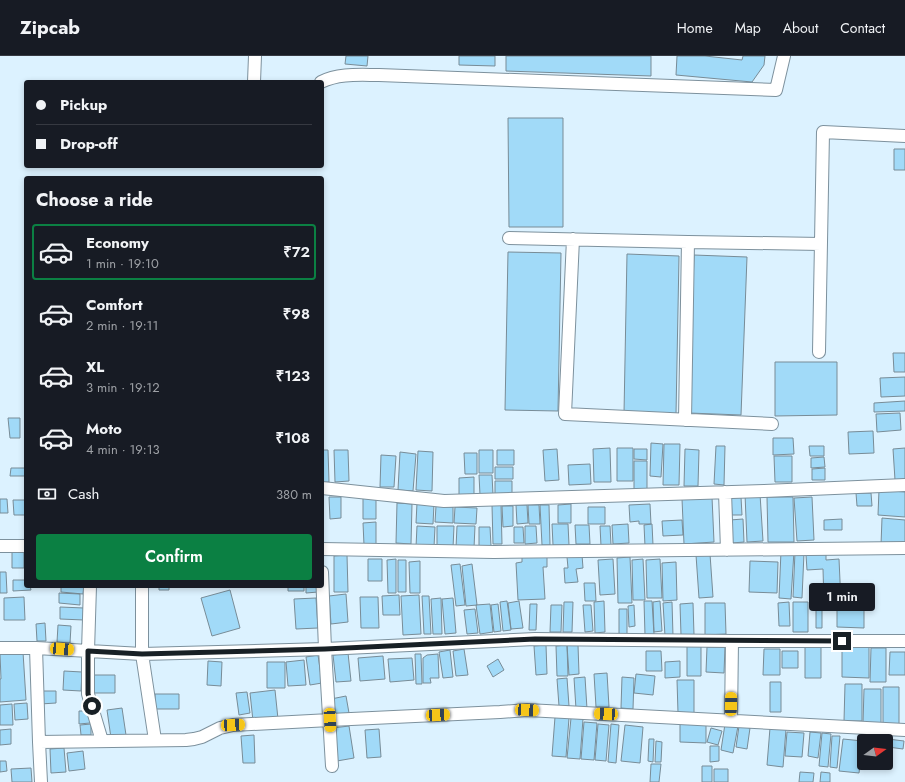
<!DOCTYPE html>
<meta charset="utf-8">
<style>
body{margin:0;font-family:Jost,sans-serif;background:#20242c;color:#f1f3f6;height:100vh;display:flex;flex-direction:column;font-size:15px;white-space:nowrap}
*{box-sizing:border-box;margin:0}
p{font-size:13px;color:#9ea1a6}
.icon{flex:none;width:22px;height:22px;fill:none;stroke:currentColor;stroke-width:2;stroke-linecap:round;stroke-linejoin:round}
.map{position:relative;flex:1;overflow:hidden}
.sheet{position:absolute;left:24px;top:120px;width:300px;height:412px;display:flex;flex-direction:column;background:#171b24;border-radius:4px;box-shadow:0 2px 6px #0003}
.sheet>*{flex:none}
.guide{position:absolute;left:24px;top:24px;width:300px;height:88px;border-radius:4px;box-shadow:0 2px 6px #0003;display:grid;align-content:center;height:88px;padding:0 12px;background:#171b24}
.needle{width:26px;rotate:75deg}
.controls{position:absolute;left:857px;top:678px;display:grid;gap:8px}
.controls a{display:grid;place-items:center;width:36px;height:36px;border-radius:4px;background:#171b24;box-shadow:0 2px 6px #0003;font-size:20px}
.end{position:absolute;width:18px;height:18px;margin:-9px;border:5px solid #182025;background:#fff;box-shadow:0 0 0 2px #fff}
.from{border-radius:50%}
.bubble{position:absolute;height:28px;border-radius:4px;background:#171b24;box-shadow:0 2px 6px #0003;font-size:13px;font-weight:600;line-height:28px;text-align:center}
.car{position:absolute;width:12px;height:24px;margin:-12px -6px;border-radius:5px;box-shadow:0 0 3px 1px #0007;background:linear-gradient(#f5c518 24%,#345 0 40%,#f5c518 0 76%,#345 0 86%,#f5c518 0)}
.guide b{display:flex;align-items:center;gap:14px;height:38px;font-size:15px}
.guide b+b{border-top:1px solid #363941}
.guide i{width:10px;height:10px;background:#f1f3f6}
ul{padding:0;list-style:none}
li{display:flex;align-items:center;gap:12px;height:56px;margin:0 8px 6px;padding:0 4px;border:2px solid transparent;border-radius:4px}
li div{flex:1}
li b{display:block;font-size:15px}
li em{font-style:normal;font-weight:600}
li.selected{border-color:#0b8043}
li>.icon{width:36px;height:36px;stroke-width:1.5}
h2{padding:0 12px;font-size:18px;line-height:48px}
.pay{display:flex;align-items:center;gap:10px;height:44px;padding:0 12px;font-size:15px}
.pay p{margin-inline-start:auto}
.action{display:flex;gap:8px;margin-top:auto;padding:8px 12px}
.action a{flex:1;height:46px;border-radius:4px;background:#0b8043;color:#fff;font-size:16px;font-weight:600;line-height:46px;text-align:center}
header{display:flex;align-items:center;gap:24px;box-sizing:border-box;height:56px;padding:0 20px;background:#171b24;border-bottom:1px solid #363941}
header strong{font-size:19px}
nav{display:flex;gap:22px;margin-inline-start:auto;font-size:14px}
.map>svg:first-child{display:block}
.building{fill:#a1daf8;stroke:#788c97}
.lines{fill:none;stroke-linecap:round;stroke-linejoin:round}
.street-casing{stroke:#7d919d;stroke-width:14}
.street{stroke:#fff;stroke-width:12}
.route{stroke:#182025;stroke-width:5}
</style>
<header>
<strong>Zipcab</strong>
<nav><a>Home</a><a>Map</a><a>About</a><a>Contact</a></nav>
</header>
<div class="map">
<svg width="905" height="726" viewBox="0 0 905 726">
<rect width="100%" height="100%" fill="#dcf2ff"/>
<!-- building -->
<path class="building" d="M346,0H368L367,10L345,8Z
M459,0H495V10L459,9Z
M506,0H651V20L506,15Z
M677,0H705L742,4L743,0H765L764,9L752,26L676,19Z
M508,62H563V171H509Z
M894,93H905V114H894Z
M508,196L561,197L558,355L505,354Z
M627,198L679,200L676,358L624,357Z
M694,199L747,201L741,359L689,357Z
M893,297H905V316H894Z
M775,306H837V359L775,360Z
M905,321V340L881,341L880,322Z
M905,345V355L874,356V347Z
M900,357L901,374L877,376L876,358Z
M8,362H20V382H10Z
M873,375L874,397L849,398L848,376Z
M773,382H793L794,398L773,399Z
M651,387L663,388L661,421L650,420Z
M664,388H680L679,429H663Z
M716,390H725L724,429L714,428Z
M809,390H824V400H810Z
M610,392L611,426H594L593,393Z
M617,392H633V425H617Z
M905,392V423L895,424L893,393Z
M557,393L559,424L545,425L543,394Z
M634,393H647V404L634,403Z
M685,393L699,394L698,430H684Z
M322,394H328L329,426L322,427Z
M334,394H348L349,425L335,426Z
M479,394H493V417H479Z
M497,394H514V409H497Z
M418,395L433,396L432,435L416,434Z
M400,396L416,398L413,435L398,434Z
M464,397H477V418H465Z
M381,399L396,400L394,431H380Z
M774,400H792V426H775Z
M824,401L825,411L811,412V402Z
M634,405H647V434L634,433Z
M590,408L591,428L569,429L568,409Z
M495,411H513V423H495Z
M11,412H26V420H10Z
M825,412V424H812V413Z
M479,419H492L493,439H480Z
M474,421V441H459V422Z
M495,425H512V439H495Z
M879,434L905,436V461L878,459Z
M856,437H871L872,450H857Z
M745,438H760L763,485L747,486Z
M329,441H341V462L330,463Z
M376,441V463H363V442Z
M712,441L714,486L684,488L682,443Z
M741,441L742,459H732L731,442Z
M767,441H793L794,486H768Z
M812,441L814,484L797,485L794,442Z
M0,443H7L8,457H0Z
M13,444H26V459H14Z
M397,447L412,448L411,488L396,487Z
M417,447L434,448L433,468L416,467Z
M501,448L502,488H493L492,449Z
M571,448V467H558V449Z
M650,448L651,468H639V465L630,466L629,449Z
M516,449H527L528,467L517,468Z
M528,449H539L540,468H529Z
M540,449H549L550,489H542Z
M436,450L453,451V467L435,466Z
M502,450H513V470L503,471Z
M455,451L477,452L476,468L454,467Z
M588,451H605V468H588Z
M882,462L905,464V491L881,489Z
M743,463L744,486L732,487L730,464Z
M842,463V474H824V464Z
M682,464L683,479L663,480L662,465Z
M376,466V488L364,489L363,467Z
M552,468H568L569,489H553Z
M628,468L629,487L613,488L612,469Z
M652,468L653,489L645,490L644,469Z
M575,469H589L590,488H576Z
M417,470L435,471L434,491H416Z
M437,470H454L453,492H437Z
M457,470H475L474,492H456Z
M525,470H536L537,487L525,488Z
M600,470H610L611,489L601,490Z
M479,471H490L491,490H479Z
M514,471H523L524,487H514Z
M781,495H794L791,543L779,542Z
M12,496H24V512H12Z
M795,496L804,497L802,542L793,541Z
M522,497H547V511H543L545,543L518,544L516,507L522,506Z
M710,498L713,541L699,542L696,499Z
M826,498V504L839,503L841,547L824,548L823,513L807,514L806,499Z
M347,499L348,536H334V500Z
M582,499L583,512L576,513L578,526L565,527L564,512H568L567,501Z
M630,501L632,547H618L617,502Z
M368,503H382V525H368Z
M396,503V537H388L387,504Z
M613,503L615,538L600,539L598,504Z
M643,503L645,544H633L632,504Z
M660,503L662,542H647L646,504Z
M398,504H406V536H398Z
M420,505V537H410L409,506Z
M750,505L778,506L777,537L749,536Z
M676,506L677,544L663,545L662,507Z
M460,508L465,549L456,550L451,509Z
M472,508L477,549L466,550L462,510Z
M0,516H6L7,537H0Z
M13,524H26V530H30L31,534L13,535Z
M584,527H595L596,545H585Z
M61,530H84L83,538L61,536Z
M159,530H169V534H159Z
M288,530H304V535H288Z
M306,530H317L318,536L306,537Z
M230,534L240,572L212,580L201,542Z
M59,537L80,538V549L59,547Z
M346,538L348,566L331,568L329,540Z
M399,539L400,559H383L382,540Z
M419,539L421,578L403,579L401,540Z
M422,540H429L431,578H424Z
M24,541L25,564H4V542Z
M360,541H378L379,572H361Z
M316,542L318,572L296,573L294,543Z
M441,542L442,578H433L431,543Z
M453,542L456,577L445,578L442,543Z
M507,545L511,574L503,575L500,546Z
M519,545L523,572L511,573L508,547Z
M604,545L605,576L595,577L594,546Z
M644,545H652L654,579H645Z
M660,545L662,575L654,576L653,546Z
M816,545H822V572H816Z
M564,546H573L572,576H563Z
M672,546L673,580H665L663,547Z
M789,546L790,570H779L778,547Z
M793,546H808V576H793Z
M693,547L694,579H681L680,548Z
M705,547H725L726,578L705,579Z
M490,548L493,576L480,578L476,549Z
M498,548L501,575L494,576L491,549Z
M530,548H537L536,574H529Z
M837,548H864V572L837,571Z
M551,549H562L561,576H550Z
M583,549H591L593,575L585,576Z
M634,549L635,570L629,571L628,550Z
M60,551L84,552V564L60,563Z
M475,553L478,577L467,578L464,554Z
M619,553H627V580L619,581Z
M45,567L46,585H37L36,568Z
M58,569L71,570L70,587L57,586Z
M546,589L547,618L536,619L534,590Z
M567,589L568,620H557L556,590Z
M567,589H578L579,618L569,619Z
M687,590H701V620H687Z
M805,590H821V622H805Z
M707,591H725L724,617L706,616Z
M842,591H869V622L842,621Z
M871,592H886V626H870Z
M464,593L468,619L456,620L453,595Z
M764,593H780V619H763Z
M450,594L453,621L443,622L439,596Z
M646,595H661L662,615H646Z
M782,595H798V612H782Z
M23,596L26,644L0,646V623H1L0,598Z
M890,596H905V619H889Z
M348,597L351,625L336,626L333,599Z
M415,598H421L422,628H416Z
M438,598L439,622H430L431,627H423V602L427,599Z
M318,599L322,627L310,629L306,601Z
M383,600L385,623L360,625L358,602Z
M412,602L414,624L390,626L388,603Z
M498,603L504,614L493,621L487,610Z
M304,604L306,629L288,630L286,606Z
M208,605L222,606L221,630L207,629Z
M680,605V621L665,622V606Z
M267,606H285V632H267Z
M64,615L82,616L81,635L63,634Z
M607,617L609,651H596L594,618Z
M636,618L655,620L653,639L634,637Z
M92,619H115V637H92Z
M585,621L587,653H576L574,622Z
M622,621L634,622L633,653L621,652Z
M567,622L569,650H559L557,623Z
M677,624H694V657H678Z
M770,626H781V656H770Z
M845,628H862V665H844Z
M883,631H899V669H883Z
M864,633H881V667H863Z
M275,634L278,663L253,665L250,637Z
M39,635H56V647L40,648Z
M247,636L250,657L239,659L236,637Z
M155,638H179V653H155Z
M346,640L349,657L333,660L331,643Z
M27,647L28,663L15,664L14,648Z
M12,648L13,669H0V649Z
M122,652L126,679L111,682L107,654Z
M79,655H89L90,667L79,668Z
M555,661L569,662L566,701L552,700Z
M571,662L583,663L580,703L567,702Z
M584,666L597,667L594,704L581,703Z
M680,667H706V687L680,686Z
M91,668V679H81L80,669Z
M598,668L609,669L606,705L595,704Z
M611,668L619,669L616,707L608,706Z
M725,668L738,670L733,697L721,694Z
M625,669L643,671L640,707L621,705Z
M349,670L354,702L337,705L333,672Z
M739,670L750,672L747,693L736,691Z
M711,672L722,675L718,689L707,686Z
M770,672L786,673L783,711L767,709Z
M11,673V688L0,689V674Z
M379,673L381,701L367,702L365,674Z
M787,676L804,677L802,701L785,700Z
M810,676L821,677L818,702L808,700Z
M822,677L831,678L828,711L819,710Z
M254,679L255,707H243L241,680Z
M832,680H840L837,712L830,711Z
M649,683H654L653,706L648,705Z
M843,683L863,685L859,717L839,715Z
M888,683L904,685L903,693L888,691Z
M656,685L662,686L661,706H655Z
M710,690H719V705L710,706Z
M64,692L66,716L51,717L50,693Z
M83,695L85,713L69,715L67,697Z
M0,705H6L7,715L0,716Z
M651,708H661L659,726H650Z
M702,710H712V726H702Z
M31,712L32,726H12L11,713Z
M714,713H728V726H714Z
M800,716L814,717L813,726H799Z
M821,716L830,717V726H820Z"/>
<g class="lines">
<defs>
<path id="street" d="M254,26L255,0
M321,26C339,17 360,19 379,19L776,34L784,0
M509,182L688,186L821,188
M573,183L565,358L772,368
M819,296L823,76L905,80
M685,364L688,186
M322,432L444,445L764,435L905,429
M725,436L727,494
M0,490H26
M322,493L494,496L905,492
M322,516L325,593L332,710
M90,530L88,595V638L102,685
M142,530V598L155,684
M0,592H36L142,598L325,593L535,583L732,585H905
M36,592L39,686L41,726
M731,664L732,585
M39,686L186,684L194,683L202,681L220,672L233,669L330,664L500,656L527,654L905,674"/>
</defs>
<!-- street casing -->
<use href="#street" class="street-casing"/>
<!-- street -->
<use href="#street" class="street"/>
</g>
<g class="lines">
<!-- route -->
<path class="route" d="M92,650L88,638V595L142,598L325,593L535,583L842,585"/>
</g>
</svg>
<div class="controls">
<a><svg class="needle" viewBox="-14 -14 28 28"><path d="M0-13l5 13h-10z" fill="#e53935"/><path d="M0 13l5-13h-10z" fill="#9ea1a6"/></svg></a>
</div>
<i class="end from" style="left:92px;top:650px"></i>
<i class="end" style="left:842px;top:585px"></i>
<div class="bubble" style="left:809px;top:527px;width:66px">1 min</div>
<i class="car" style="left:62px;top:593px;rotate:94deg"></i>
<i class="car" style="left:731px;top:648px;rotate:1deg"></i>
<i class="car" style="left:527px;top:654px;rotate:93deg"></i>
<i class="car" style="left:606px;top:658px;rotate:273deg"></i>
<i class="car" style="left:438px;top:659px;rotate:87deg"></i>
<i class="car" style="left:330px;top:664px;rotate:177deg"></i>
<i class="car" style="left:233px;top:669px;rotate:87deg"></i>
<div class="guide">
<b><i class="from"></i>Pickup</b>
<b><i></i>Drop-off</b>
</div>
<section class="sheet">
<h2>Choose a ride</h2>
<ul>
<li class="selected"><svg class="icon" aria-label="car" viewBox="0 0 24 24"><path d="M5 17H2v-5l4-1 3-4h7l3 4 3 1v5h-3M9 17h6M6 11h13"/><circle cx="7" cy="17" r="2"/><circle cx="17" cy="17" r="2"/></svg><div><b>Economy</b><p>1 min · 19:10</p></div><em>₹72</em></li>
<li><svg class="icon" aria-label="car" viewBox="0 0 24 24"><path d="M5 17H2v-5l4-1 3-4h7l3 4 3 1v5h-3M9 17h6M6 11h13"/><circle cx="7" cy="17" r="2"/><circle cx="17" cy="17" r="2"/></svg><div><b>Comfort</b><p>2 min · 19:11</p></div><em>₹98</em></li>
<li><svg class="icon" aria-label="car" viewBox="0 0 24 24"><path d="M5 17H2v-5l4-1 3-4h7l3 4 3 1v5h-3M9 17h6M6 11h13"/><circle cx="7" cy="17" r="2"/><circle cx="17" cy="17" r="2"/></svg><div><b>XL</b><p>3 min · 19:12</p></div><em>₹123</em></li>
<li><svg class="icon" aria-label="car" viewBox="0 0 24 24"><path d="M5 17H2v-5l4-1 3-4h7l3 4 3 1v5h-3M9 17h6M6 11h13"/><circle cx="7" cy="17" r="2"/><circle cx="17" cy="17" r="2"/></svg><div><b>Moto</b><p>4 min · 19:13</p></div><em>₹108</em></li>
</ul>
<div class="pay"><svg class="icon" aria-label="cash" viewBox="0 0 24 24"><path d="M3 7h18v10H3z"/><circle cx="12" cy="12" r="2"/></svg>Cash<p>380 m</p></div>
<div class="action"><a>Confirm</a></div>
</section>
</div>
